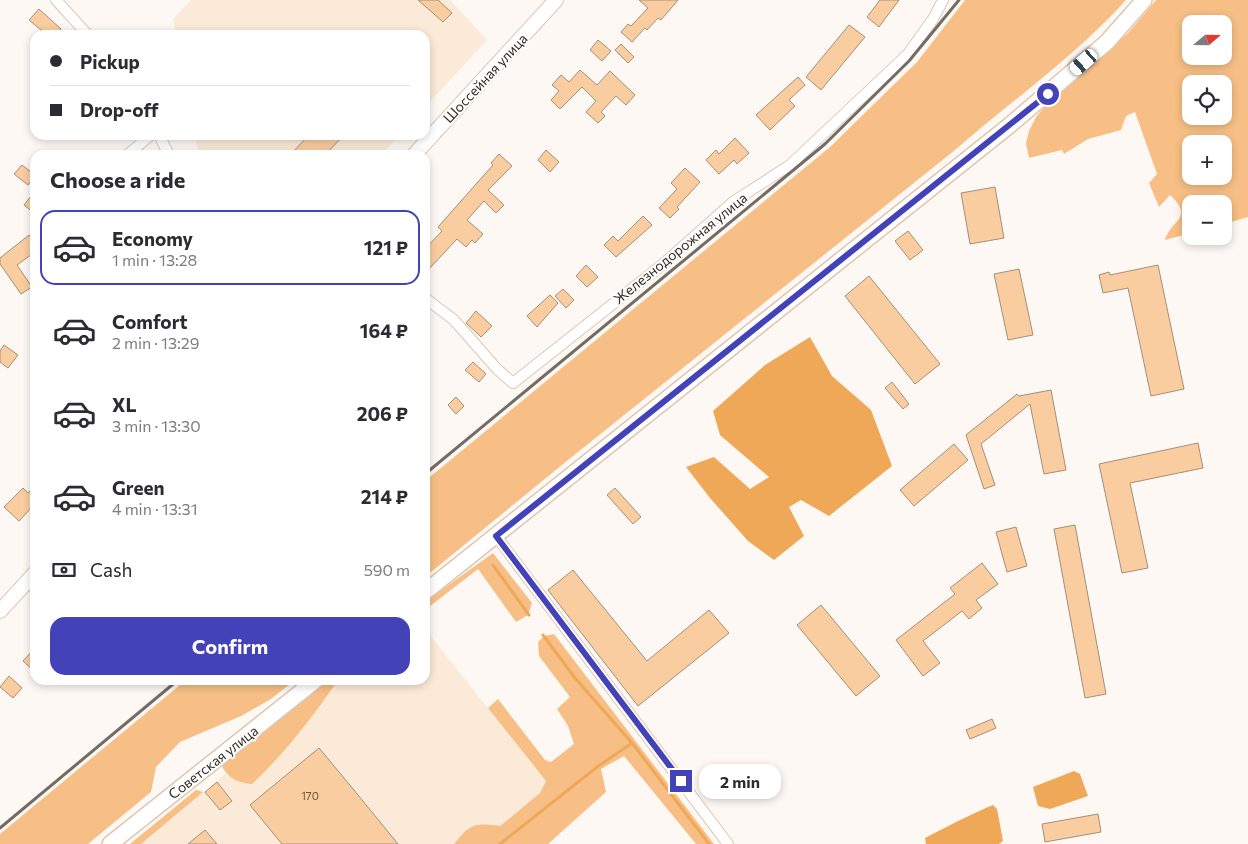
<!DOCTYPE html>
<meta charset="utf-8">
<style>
body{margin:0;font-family:Commissioner,sans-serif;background:#f2f2f3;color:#2b2b33;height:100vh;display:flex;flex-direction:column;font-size:19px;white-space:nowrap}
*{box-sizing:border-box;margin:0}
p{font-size:16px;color:#7c7c81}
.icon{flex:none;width:28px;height:28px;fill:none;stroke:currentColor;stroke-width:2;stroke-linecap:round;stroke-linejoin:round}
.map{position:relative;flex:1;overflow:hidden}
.panel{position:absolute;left:30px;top:150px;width:400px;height:535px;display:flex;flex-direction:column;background:#fff;border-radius:15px;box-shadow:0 2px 8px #0003}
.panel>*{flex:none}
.guide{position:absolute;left:30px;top:30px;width:400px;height:110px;border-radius:15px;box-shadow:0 2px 8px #0003;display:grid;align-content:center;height:110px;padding:0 20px;background:#fff}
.needle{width:32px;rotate:70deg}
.fabs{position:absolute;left:1182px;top:15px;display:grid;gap:10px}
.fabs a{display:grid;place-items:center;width:50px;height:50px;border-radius:10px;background:#fff;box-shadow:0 2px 8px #0003;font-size:25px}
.end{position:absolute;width:22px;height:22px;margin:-11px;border:6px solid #4442b8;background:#fff;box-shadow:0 0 0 2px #fff}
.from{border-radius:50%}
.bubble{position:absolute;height:35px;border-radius:15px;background:#fff;box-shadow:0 2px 8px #0003;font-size:16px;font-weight:700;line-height:35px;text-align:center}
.car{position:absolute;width:15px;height:30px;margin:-15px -8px;border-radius:6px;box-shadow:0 0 4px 1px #0007;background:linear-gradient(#fff 24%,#345 0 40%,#fff 0 76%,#345 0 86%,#fff 0)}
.guide b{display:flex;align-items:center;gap:18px;height:48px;font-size:19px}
.guide b+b{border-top:1px solid #e1e1e2}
.guide i{width:12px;height:12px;background:#2b2b33}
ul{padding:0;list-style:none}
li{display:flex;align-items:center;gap:15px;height:75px;margin:0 10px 8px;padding:0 10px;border:2px solid transparent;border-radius:15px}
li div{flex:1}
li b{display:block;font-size:19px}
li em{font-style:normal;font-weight:700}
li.active{border-color:#4442b8}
li>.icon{width:45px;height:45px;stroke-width:1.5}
h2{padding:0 20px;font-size:22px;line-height:60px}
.pay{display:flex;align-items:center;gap:12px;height:55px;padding:0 20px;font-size:19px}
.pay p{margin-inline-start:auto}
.cta{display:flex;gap:10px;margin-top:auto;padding:10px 20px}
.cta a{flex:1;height:58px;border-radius:15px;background:#4442b8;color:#fff;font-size:20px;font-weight:700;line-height:58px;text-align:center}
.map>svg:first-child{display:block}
.built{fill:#fbead8}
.green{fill:#f7bf85;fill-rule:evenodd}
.water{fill:#eea858}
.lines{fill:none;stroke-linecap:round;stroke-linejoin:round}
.stream{stroke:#eea858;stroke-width:3}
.building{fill:#f9cda0;stroke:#a48f79}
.minor-casing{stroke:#dec7b0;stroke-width:12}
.tertiary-casing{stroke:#dec7b0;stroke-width:16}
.secondary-casing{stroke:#dec7b0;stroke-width:18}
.minor{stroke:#fff;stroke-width:10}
.tertiary{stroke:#fff;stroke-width:14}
.secondary{stroke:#fff;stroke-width:15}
.rail{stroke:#746c64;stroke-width:3}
.route{stroke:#4442b8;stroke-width:6}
.labels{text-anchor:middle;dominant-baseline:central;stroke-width:4;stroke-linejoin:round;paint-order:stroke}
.number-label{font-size:11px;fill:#645341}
.street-label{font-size:14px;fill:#332a21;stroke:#fff}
</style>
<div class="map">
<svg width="1248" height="844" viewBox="0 0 1248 844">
<rect width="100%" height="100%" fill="#fdf8f3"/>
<!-- built -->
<path class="built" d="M191,0H450L487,40L425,107V35H176L173,19Z
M195,135H400L381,155H199Z
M425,629L546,781L540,793L478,844H130L196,790L205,792L226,773L229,763L333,680H425Z"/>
<!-- green -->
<path class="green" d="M965,0H1126C1075,57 1012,100 955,150L568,460L425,577V481L830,147L917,62Z
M1156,0H1248V217L1224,224V204H1191V233L1165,240C1171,219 1195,219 1170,195L1159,207L1149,183L1157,174L1135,112L1126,116L1121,130L1088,139L1064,154L1062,150L1029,158L1026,143L1029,131L1036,117L1046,105L1128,33ZM1191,24H1224V56H1191ZM1191,84H1224V116H1191ZM1191,144H1224V176H1191Z
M493,553L532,603L528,615L516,622L478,569L425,610V602Z
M554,634L714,844H696L624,756L601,769L606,792L548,844H454C471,823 474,823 500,826L540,793L546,781L488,708L498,699L545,760L551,762L574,744L568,726L557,709L570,697L539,656L538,642L544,636Z
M186,680H295L271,699L241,716L180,742L156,767L151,792L88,844H0V834Z
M326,680H338C312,718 285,753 252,784C238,783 230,779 222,767L228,757Z
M196,790L203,792L141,844H130Z"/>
<!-- water -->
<path class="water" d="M810,337L832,376L871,410L892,466L829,516L801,500L789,507L804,536L774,560L748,541L710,498L686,467L714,457L750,489L769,477L720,435L713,411L765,365Z
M1074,771L1080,774L1088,796L1050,809L1038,806L1033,787Z
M993,805L997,809L1003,841L999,844H926L925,838C948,826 969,815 993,805Z"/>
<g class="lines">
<!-- stream -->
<path class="stream" d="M493,565L529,615
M543,635L575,678L632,743L709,844
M500,844L597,767L632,743"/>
</g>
<!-- building -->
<path class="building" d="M418,0H438L452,13L443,22Z
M639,0H678L661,20L658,18L647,30L645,28L632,42L621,32L628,24L631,26L648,8Z
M880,0H899L879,27L867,17Z
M39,9L61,29L55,35H47L29,20Z
M849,25L865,37L821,90L806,77Z
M598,40L611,51L602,61L590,50Z
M621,44L634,57L628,63L615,50Z
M580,70L597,85L610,71L635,95L626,105L616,96L601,112L605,116L598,123L586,112L596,101L582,87L560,109L551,100L559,91L552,85L561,75L569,82Z
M798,77L805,85L789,100L795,106L770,130L756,115Z
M309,135H344L325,155H290Z
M735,138L749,153L737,164L734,160L719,174L706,160L716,150L719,154Z
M546,150L559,162L550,172L538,160Z
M499,154L512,166L488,190L504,205L496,213L484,201L467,220L483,234L475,243L472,240L466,247L457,239L430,268L425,263V249L442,231L438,227L493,165L491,163Z
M22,165L35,175L28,185L14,174Z
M685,168L700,182L677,207L679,209L670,218L659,208L677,189L671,183Z
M995,187L1004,238L970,244L961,193Z
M35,191V214L24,205Z
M643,216L652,225L616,257L604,245L613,236L618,241Z
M908,231L923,250L910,260L895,241Z
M29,235L35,243V252L17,265L32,287L21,294L0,264V258Z
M586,265L598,277L587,287L576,276Z
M1158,265L1184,389L1151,396L1128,288L1103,293L1099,275L1109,272L1110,275Z
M1019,269L1033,335L1008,340L994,274Z
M869,276L940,364L915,384L845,296Z
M563,289L574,300L566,308L555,296Z
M550,295L558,303L537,327L527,316Z
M476,311L492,326L481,337L466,323Z
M4,345L18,355L8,368L0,362V351Z
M473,362L486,374L479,382L465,370Z
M892,382L909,404L903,409L885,388Z
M1051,390L1066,470L1044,474L1030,404L981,444L995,485L984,489L966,435L1017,394L1019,396Z
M456,397L464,406L456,414L448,405Z
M1198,443L1203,468L1130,483L1148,568L1122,573L1099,464Z
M954,444L968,460L914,506L900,490Z
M35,485V504L19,521L4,507L23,488L28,493Z
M615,488L641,517L633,524L607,495Z
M1075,525L1106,694L1085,698L1054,529Z
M1016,527L1027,566L1007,572L996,532Z
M982,563L998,584L976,600L982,608L969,619L962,611L923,641L940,663L923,676L896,640L955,594L950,588Z
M573,570L647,661L709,610L729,633L638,706L548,590Z
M821,605L880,676L856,696L797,625Z
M35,648V672L23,661Z
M9,676L22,688L13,698L0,687Z
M992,719L996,728L970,739L966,730Z
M319,748L349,784L398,844H282L250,805Z
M217,782L232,801L220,810L205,792Z
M1098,814L1101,832L1045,842L1042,824Z
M205,830L217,844H188Z"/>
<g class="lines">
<defs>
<path id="minor" d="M56,0L88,35
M159,135L169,155
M127,155L151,135
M425,298L454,320L497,369L513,383L662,265L733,202L790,165L908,54L933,19L943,0
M496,536L728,844"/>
<path id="tertiary" d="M414,155L556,0
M0,611L35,573"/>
<path id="secondary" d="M425,592L1010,125L1107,42L1144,0
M110,844L316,680"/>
</defs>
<!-- minor casing -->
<use href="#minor" class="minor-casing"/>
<!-- tertiary casing -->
<use href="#tertiary" class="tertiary-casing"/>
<!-- secondary casing -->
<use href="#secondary" class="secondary-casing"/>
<!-- minor -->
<use href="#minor" class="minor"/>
<!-- tertiary -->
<use href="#tertiary" class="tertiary"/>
<!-- secondary -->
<use href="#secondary" class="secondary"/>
<!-- rail -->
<path class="rail" d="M425,474L825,144L909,61L959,0
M0,828L178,680"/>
</g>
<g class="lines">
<!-- route -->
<path class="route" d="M681,781L496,536L1048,94"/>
</g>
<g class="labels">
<!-- number labels -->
<g class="number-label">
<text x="310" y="795">170</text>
</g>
<!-- street labels -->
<g class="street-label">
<text transform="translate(485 78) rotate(-47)">Шоссейная улица</text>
<text transform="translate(680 248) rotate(-39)">Железнодорожная улица</text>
<text transform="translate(213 762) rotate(-38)">Советская улица</text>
</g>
</g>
</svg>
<div class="fabs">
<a><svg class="needle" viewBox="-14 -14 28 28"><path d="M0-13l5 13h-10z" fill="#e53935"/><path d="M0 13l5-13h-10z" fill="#7c7c81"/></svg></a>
<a><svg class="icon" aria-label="locate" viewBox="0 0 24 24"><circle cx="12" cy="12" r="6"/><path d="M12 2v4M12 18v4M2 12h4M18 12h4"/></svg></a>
<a>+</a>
<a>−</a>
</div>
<i class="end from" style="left:1048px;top:94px"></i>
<i class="end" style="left:681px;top:781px"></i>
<div class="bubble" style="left:699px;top:764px;width:82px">2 min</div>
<i class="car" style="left:1084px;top:62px;rotate:229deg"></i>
<div class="guide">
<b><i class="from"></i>Pickup</b>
<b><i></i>Drop-off</b>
</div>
<section class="panel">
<h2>Choose a ride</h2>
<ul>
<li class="active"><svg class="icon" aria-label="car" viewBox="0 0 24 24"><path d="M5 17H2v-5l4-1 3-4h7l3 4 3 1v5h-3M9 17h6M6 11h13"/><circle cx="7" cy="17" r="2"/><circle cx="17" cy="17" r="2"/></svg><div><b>Economy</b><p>1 min · 13:28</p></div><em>121 ₽</em></li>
<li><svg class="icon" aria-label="car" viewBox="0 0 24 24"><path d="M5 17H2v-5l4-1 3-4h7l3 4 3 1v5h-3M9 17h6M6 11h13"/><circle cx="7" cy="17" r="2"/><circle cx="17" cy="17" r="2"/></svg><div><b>Comfort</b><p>2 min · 13:29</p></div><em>164 ₽</em></li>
<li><svg class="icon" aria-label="car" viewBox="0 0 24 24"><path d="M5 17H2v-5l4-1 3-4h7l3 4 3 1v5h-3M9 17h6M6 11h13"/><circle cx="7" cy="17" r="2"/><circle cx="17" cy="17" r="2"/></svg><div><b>XL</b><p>3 min · 13:30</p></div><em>206 ₽</em></li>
<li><svg class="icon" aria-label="car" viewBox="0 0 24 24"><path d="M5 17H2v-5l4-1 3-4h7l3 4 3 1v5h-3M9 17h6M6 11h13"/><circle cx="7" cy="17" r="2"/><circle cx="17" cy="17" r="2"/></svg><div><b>Green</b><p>4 min · 13:31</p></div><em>214 ₽</em></li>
</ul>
<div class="pay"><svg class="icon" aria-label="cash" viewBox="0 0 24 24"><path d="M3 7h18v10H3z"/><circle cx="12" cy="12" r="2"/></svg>Cash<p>590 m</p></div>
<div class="cta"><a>Confirm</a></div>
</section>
</div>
